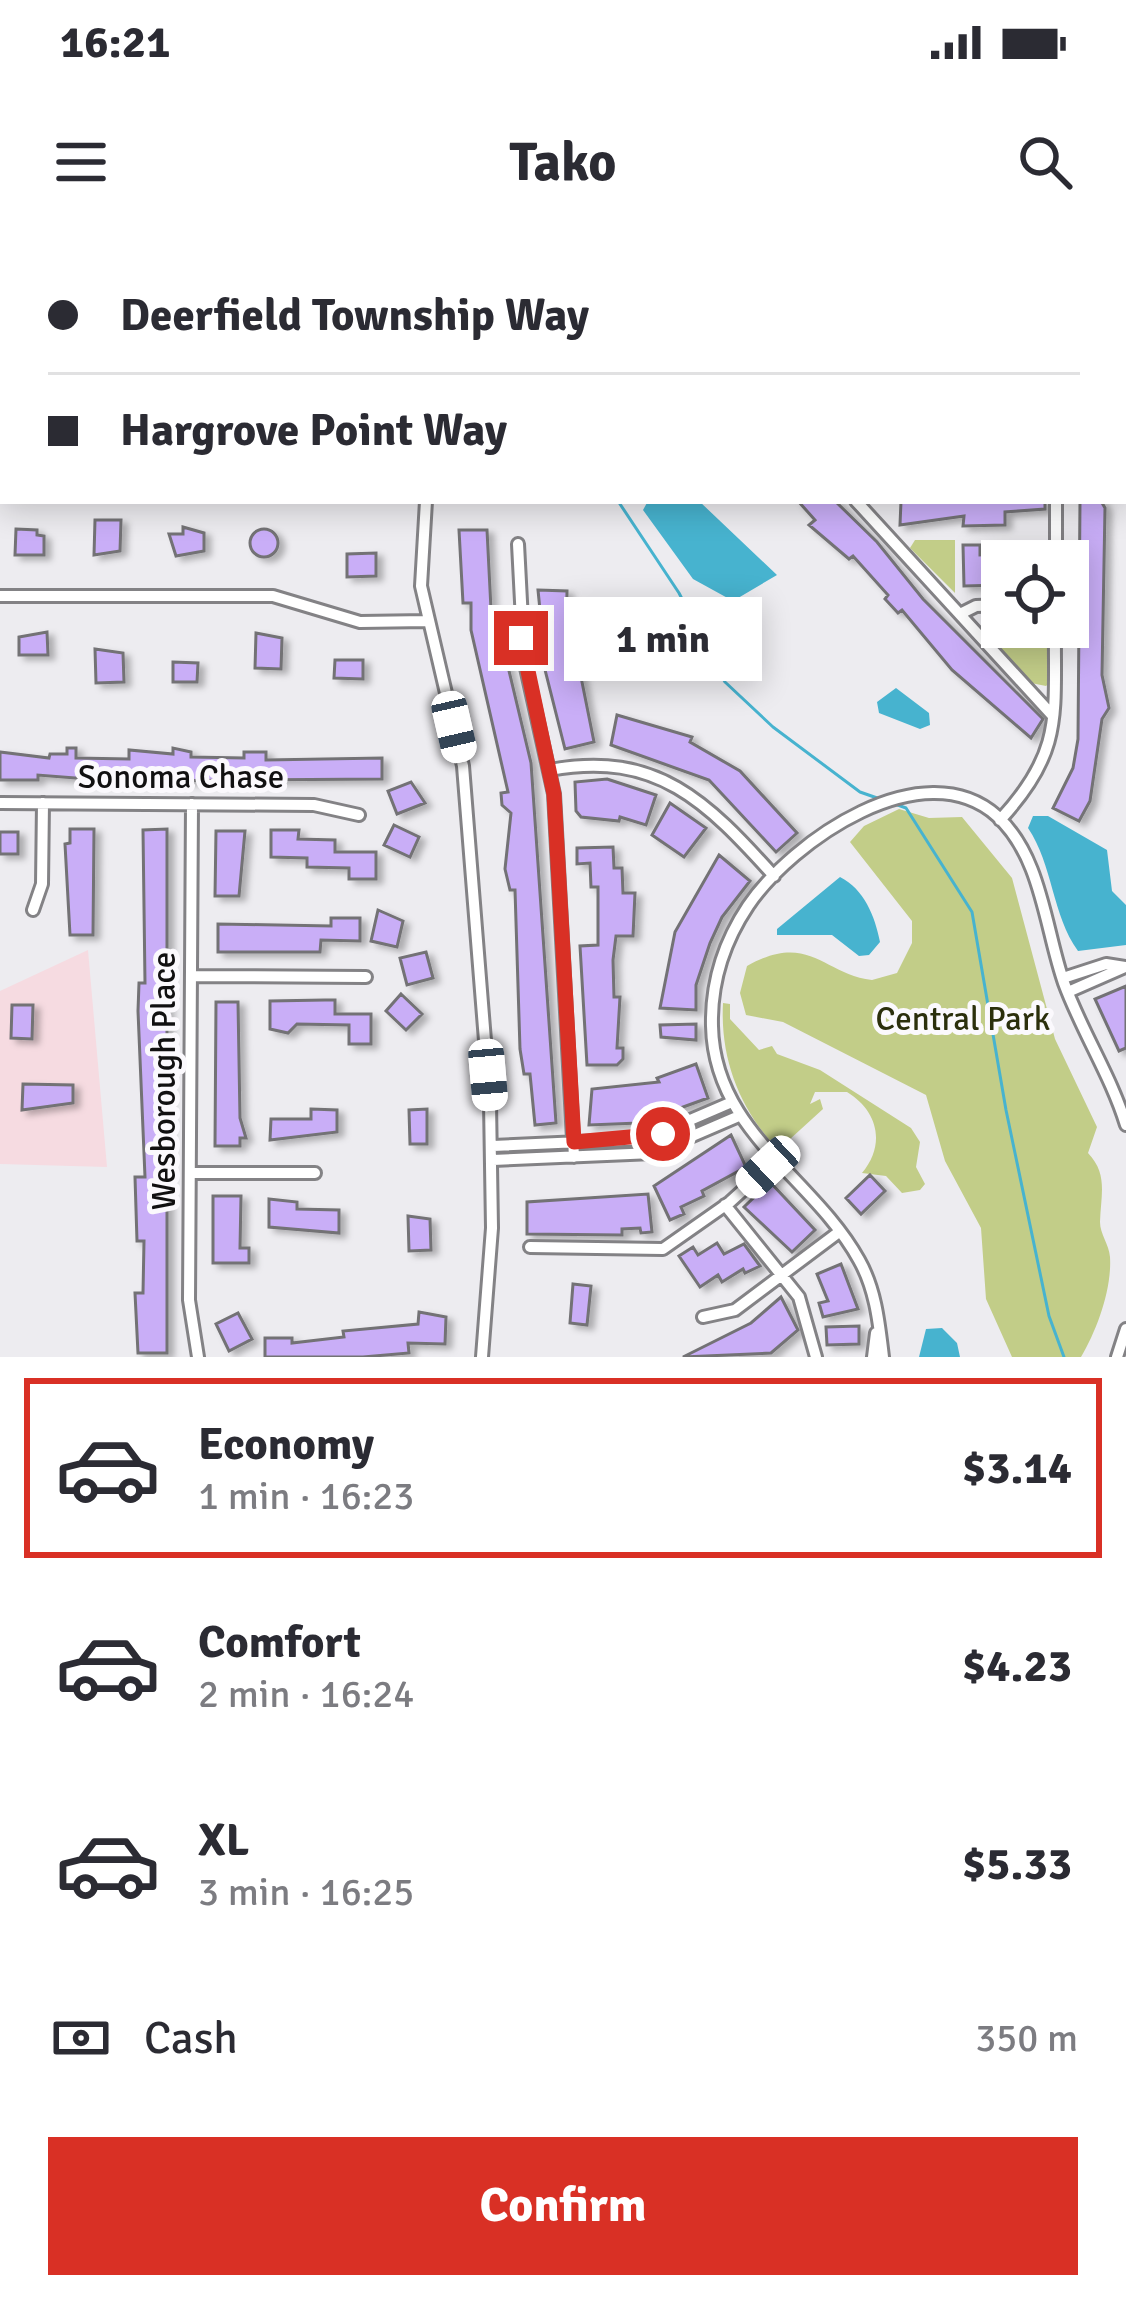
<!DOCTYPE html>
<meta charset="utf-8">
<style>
body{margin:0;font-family:Signika,sans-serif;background:#f7f7f7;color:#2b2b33;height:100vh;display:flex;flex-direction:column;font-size:45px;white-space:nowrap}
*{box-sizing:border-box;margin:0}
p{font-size:39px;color:#7c7c81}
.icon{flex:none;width:66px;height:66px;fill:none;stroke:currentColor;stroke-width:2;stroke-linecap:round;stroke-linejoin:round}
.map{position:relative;height:1117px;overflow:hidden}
.panel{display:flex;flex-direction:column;background:#fff;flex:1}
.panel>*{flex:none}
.banner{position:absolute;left:0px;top:0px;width:1128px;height:264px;box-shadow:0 6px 30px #0003;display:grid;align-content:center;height:264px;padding:0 48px;background:#fff}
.fabs{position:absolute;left:981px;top:300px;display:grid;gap:24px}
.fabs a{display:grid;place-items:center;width:108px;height:108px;border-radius:0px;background:#fff;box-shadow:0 6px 30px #0003;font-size:60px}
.end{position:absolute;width:54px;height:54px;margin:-27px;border:15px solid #d93025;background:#fff;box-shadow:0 0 0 6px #fff}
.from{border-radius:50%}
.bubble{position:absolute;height:84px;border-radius:0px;background:#fff;box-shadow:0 6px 30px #0003;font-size:39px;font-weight:800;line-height:84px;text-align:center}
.car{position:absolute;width:36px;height:72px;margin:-36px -18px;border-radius:15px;box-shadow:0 0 9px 3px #0007;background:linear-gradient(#fff 24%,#345 0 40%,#fff 0 76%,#345 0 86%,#fff 0)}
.banner b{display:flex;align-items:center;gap:42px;height:114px;font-size:45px}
.banner b+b{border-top:3px solid #e1e1e2}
.banner i{width:30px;height:30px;background:#2b2b33}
ul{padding:21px 0 0;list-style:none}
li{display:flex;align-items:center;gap:36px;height:180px;margin:0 24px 18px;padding:0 24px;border:6px solid transparent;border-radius:0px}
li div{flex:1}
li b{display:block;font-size:45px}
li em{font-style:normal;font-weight:800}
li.current{border-color:#d93025}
li>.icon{width:108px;height:108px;stroke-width:1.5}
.pay{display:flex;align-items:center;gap:30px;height:132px;padding:0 48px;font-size:45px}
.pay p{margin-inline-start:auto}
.cta{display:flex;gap:24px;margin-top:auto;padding:24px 48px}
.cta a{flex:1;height:138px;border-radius:0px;background:#d93025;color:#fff;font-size:48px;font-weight:800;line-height:138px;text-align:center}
.status{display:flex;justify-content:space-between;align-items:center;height:84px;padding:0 60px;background:#fff;direction:ltr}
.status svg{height:33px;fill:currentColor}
header{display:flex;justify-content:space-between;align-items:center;height:156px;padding:0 48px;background:#fff;font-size:54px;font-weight:800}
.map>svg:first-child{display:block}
.commercial{fill:#f6dbe1}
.green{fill:#c2cd88}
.water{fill:#47b3cf}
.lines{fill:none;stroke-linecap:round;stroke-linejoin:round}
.stream{stroke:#47b3cf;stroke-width:3}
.building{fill:#c9aef7;stroke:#737275;stroke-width:3;filter:url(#shadow)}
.street-casing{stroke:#838285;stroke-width:16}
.street{stroke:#fff;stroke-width:10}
.route{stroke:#d93025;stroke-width:15}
.labels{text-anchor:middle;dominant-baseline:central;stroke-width:10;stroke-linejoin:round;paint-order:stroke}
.street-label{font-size:33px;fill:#111011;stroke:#fbf9fd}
.park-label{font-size:33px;fill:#2b2f0c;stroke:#fbf9fd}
</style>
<div class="status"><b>16:21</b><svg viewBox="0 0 49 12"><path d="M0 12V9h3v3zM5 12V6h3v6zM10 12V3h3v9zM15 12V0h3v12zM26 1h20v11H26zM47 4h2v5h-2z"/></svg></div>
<header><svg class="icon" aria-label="menu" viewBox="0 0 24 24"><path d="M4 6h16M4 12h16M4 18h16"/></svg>Tako<svg class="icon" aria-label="search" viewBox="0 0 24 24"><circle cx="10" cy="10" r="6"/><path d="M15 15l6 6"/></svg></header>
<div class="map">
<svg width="1126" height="1117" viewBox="0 0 1126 1117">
<defs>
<filter id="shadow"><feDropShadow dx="6" dy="4" stdDeviation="3" flood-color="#0004"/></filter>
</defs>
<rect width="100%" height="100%" fill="#edecf0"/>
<!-- commercial -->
<path class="commercial" d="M88,710L107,927L0,924V751Z"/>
<!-- green -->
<path class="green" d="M915,300H955V353L910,308Z
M994,369H1002V387H1054L1051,441L1046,446L1031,443L981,388L982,375Z
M899,569L929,578L962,577L1012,638L1055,799L1097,887L1088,913C1108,934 1101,954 1100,982C1100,994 1109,1004 1110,1017C1112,1049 1097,1090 1081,1117H1012L986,1059L981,988L945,921L926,855L783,782L746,775L740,753L747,726C809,691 823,734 872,740L897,733L912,703V681L850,602L864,586Z
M723,763L730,764V779L759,810L772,806L777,814L820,830L911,888L920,902L916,927L925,944L920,950L902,953L886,936L862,933C886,904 878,871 847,852H815L810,864L820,859L823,869L778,910C740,869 720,820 723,763Z"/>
<!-- water -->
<path class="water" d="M648,261H699L777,335L733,361L693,339L643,270Z
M896,448L929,473L930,485L920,489L879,473L877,462Z
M1033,576H1048L1107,610L1112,651L1126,665V705L1078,711C1052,675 1053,625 1028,588Z
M840,637C864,649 875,676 880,702L869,715L859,716L832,695H777V689Z
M942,1088L957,1103L960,1117H919L926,1089Z"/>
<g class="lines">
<!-- stream -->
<path class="stream" d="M407,0L408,3
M618,261L679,353L725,442L773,487L860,552L880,559
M895,564L906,568L972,672L1006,870L1049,1076L1064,1117"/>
</g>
<!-- building -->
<path class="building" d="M798,261H835L877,302L923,359L1043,479L1031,498L952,430L902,370L898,373L885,359L888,355L853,316L849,319L809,285L815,280Z
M901,261H1045V269L1005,272V285L963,286L964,276L900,285Z
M1080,261H1101L1105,268L1102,435L1109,468L1102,479L1090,561L1079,581L1053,568L1073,528L1078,499Z
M95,280H121L120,311L94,315Z
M183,287L204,293V311L176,316L169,294H183Z
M250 303a14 14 0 1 1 28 0a14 14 0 1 1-28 0Z
M16,289L37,290V295L44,296V315H15Z
M459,290H487L491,369H501L500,393L531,523L556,883L535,885L530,834H524L520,809L515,650H510L505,629L511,573L502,565L501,553L508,552L471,390V363H463Z
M963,305H980V315L1002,314V345L964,346Z
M376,313V336L347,337V314Z
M538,350L567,351L566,404L574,402L594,502L565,509L538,402L537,390H542Z
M47,392L48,415H19V397Z
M256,393L282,398L281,429L255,428Z
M95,409L123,413L124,442L96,443Z
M335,420H363V439L334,438Z
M173,422L198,423L197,442H173Z
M617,475L692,497L690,502L740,531L797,593L776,612L709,540L611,505Z
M67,508H76V518L129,519V510L173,514V508L191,512V517L244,518V512H266V520L382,518V539L114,541L38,535V540H0V512L49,518L50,514H67Z
M607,539L656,555L646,585L620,577L619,581L581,577L576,571L575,542Z
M411,542L425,563L397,574L388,551Z
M670,563L706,588L684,617L652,595Z
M394,585L419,597L410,617L384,605Z
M70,589H94L93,695H70L65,604L70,603Z
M167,589V1113H138L135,1053H143L144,1001H137L135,937H145L138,771L139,743H145L143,590Z
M271,590H299L298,599L335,600V612H376V639H349V628L307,627V618L271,617Z
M216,591H245L239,656H215Z
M0,592H18V614H0Z
M613,607L614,628H622L623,653H635L633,696H616L613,720L614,757H620L617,808H623V819L617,825H587L580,706L598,705V647H591L590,623L577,624V608Z
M719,615L750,641L722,677L710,703L696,745V770L660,768L675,692Z
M378,670L403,681L397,707L371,701Z
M331,678H360V701L321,700L320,712H218V684L331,686Z
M426,712L433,738L407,745L400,718Z
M1126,746V808L1119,811L1095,759Z
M401,754L422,774L406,790L386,771Z
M325,760H335V774H371V804H349V785L297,784L288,793L270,789V761Z
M216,762H238L240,878L246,898H240V906H215Z
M12,765H33L32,799L11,798Z
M696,784V800L661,797L660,785Z
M696,824L708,858L639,883L589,885L592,849L659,842L657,838Z
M23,844L73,845V863L22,870Z
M311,869L337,870V892L270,900L271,879H311Z
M427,869V904H410L409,870Z
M731,895L746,927L702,951L704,956L681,967L684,974L670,980L654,946Z
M870,935L885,951L861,974L846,958Z
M770,942L815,990L792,1012L744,967Z
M648,954L652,992L641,993L640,988L622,989V995L527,994V962Z
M213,956H241L240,1008H249V1023H213Z
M269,959L297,962V969L339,970V993L269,987Z
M408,976L430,979L431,1010L409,1011Z
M717,1003L724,1014L744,1004L760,1026L745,1033L743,1029L722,1042L718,1035L700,1047L679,1016L693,1007L698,1015Z
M841,1024L858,1069L823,1077L819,1063L828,1061L817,1034Z
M573,1044L591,1046L587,1085L570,1083Z
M781,1057L798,1090L771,1113L683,1117L751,1083Z
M419,1072L446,1077L445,1104L408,1103L409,1113L363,1117H265V1098H292V1103L344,1097L343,1091L418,1084Z
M238,1073L252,1099L229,1111L216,1084Z
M859,1086V1104L827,1105L826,1087Z"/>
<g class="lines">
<defs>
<path id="street" d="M505,3V0
M0,105H3
M426,261L421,346L463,526L490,863L492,988L482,1117
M856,261L1053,476
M518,304L524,419L554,554L574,917
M1056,321V261
M0,356H273L360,382L427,381
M960,374L976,366L1002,365
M550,530C657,510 707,562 774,636
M0,563L314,565L359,575
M192,564L189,1060L198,1117
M1000,580C1064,511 1054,475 1055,387
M33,670L42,644L43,563
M191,736L366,737
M1063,738L1106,724L1125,727L1068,752
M493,906L646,899L732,862
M493,920L653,913L739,876
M190,933H315
M725,965L799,1057L816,1117
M530,1007L663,1009L730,962L775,921
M703,1077L735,1070L839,992
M873,1117L876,1093
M883,1117C879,1084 876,1050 859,1020C814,938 714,892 712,786C711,743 724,702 748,666C792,601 923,510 997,576C1042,617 1045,689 1064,743C1082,792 1111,836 1126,885
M1117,1117L1126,1089"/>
</defs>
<!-- street casing -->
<use href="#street" class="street-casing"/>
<!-- street -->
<use href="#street" class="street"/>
</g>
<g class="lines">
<!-- route -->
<path class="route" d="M521,398L554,554L574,902L663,894"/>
</g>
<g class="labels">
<!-- street labels -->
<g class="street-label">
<text x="181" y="537">Sonoma Chase</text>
<text transform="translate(164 841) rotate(-90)">Wesborough Place</text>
</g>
<!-- park labels -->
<g class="park-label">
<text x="963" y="779">Central Park</text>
</g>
</g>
</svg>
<div class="fabs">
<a><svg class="icon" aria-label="locate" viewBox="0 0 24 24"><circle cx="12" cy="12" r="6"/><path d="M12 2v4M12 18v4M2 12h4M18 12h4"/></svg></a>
</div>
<i class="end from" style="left:663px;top:894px"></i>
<i class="end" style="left:521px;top:398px"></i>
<div class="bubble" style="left:564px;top:357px;width:198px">1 min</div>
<i class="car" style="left:454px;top:487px;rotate:167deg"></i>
<i class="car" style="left:488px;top:835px;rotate:175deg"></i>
<i class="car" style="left:768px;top:927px;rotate:227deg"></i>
<div class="banner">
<b><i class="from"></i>Deerfield Township Way</b>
<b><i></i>Hargrove Point Way</b>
</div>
</div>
<section class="panel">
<ul>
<li class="current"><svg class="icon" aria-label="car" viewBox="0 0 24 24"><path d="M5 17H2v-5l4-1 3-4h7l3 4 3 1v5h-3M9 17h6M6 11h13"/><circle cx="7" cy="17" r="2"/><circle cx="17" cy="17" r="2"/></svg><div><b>Economy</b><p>1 min · 16:23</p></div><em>$3.14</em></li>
<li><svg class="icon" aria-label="car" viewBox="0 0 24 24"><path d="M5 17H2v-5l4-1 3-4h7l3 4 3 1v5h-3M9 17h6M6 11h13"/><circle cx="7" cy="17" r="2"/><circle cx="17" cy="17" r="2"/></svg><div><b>Comfort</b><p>2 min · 16:24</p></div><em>$4.23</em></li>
<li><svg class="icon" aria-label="car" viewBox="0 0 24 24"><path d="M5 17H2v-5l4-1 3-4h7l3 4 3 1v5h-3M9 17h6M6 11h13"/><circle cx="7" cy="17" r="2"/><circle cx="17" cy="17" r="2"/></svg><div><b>XL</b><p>3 min · 16:25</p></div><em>$5.33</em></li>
</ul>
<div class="pay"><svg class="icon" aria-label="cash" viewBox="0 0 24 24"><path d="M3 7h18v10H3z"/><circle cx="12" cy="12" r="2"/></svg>Cash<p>350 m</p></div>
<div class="cta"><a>Confirm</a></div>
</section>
